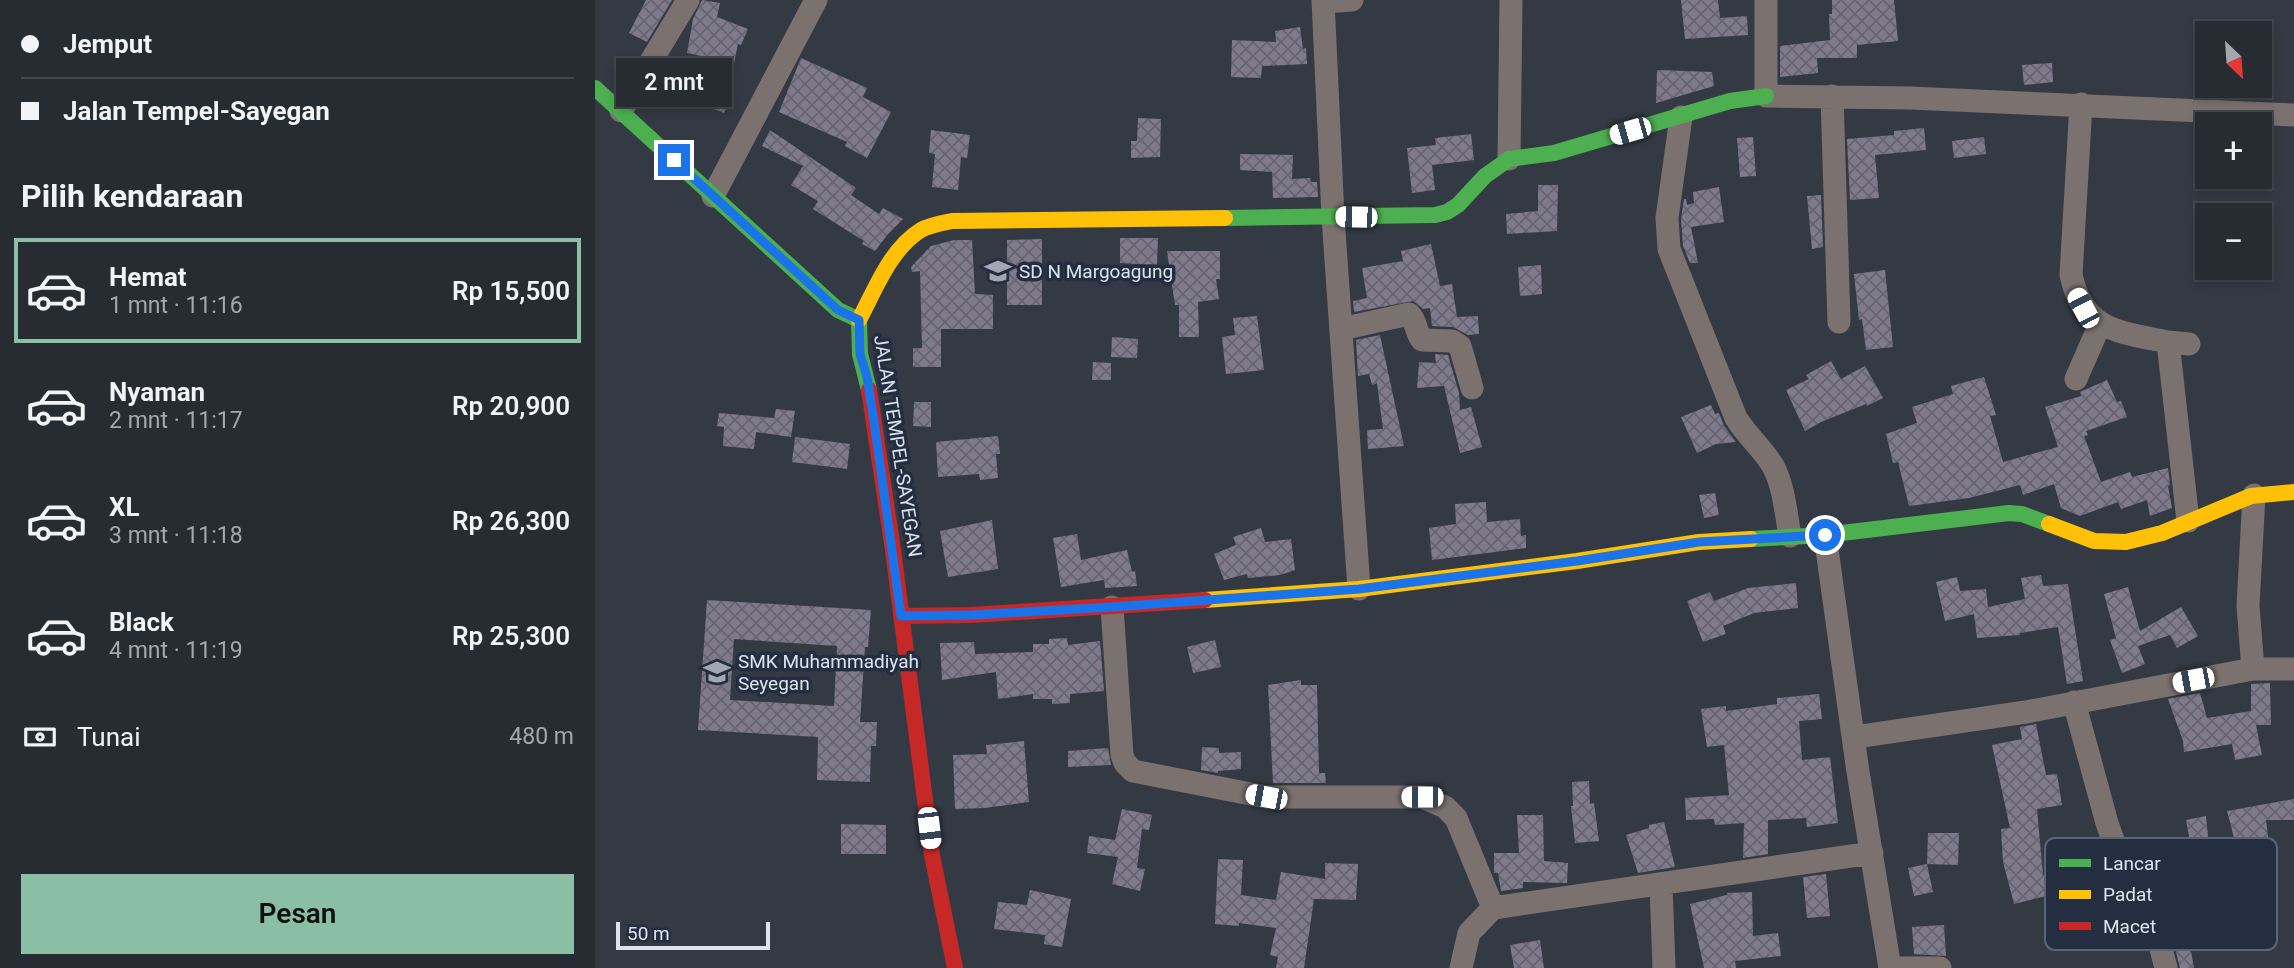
<!DOCTYPE html>
<html lang="id">
<meta charset="utf-8">
<style>
body{margin:0;font-family:Roboto,sans-serif;background:#33383f;color:#f1f3f6;height:100vh;display:flex;flex-direction:column;font-size:26px;white-space:nowrap}
*{box-sizing:border-box;margin:0}
p{font-size:23px;color:#a4a7ac}
.icon{flex:none;width:38px;height:38px;fill:none;stroke:currentColor;stroke-width:2;stroke-linecap:round;stroke-linejoin:round}
.map{position:relative;flex:1;overflow:hidden}
.sheet{display:flex;flex-direction:column;background:#272c33;width:595px}
.sheet>*{flex:none}
.guide{display:grid;align-content:center;height:154px;padding:0 21px;background:#272c33}
.needle{width:46px;rotate:155deg}
.fabs{position:absolute;left:1600px;top:21px;display:grid;gap:14px}
.fabs a{display:grid;place-items:center;width:77px;height:77px;border-radius:0px;background:#272c33;box-shadow:0 4px 10px #0003,0 0 0 2px #43484e;font-size:35px}
.scale{position:absolute;left:21px;bottom:18px;width:154px;box-sizing:border-box;padding-left:7px;border:4px solid #dce3ef;border-top:0;font-size:19px;line-height:24px;white-space:nowrap;color:#dce3ef;-webkit-text-stroke:5px #232e41;paint-order:stroke}
.end{position:absolute;width:32px;height:32px;margin:-16px;border:9px solid #1a73e8;background:#fff;box-shadow:0 0 0 4px #fff}
.from{border-radius:50%}
.bubble{position:absolute;height:49px;border-radius:0px;background:#272c33;box-shadow:0 4px 10px #0003,0 0 0 2px #43484e;font-size:23px;font-weight:600;line-height:49px;text-align:center}
.car{position:absolute;width:21px;height:42px;margin:-21px -10px;border-radius:9px;box-shadow:0 0 5px 2px #0007;background:linear-gradient(#fff 24%,#345 0 40%,#fff 0 76%,#345 0 86%,#fff 0)}
.guide b{display:flex;align-items:center;gap:24px;height:66px;font-size:26px}
.guide b+b{border-top:2px solid #43484e}
.guide i{width:18px;height:18px;background:#f1f3f6}
ul{padding:0;list-style:none}
li{display:flex;align-items:center;gap:21px;height:105px;margin:0 14px 10px;padding:0 7px;border:4px solid transparent;border-radius:0px}
li div{flex:1}
li b{display:block;font-size:26px}
li em{font-style:normal;font-weight:600}
li.current{border-color:#8abfa5}
li>.icon{width:63px;height:63px;stroke-width:1.5}
h2{padding:0 21px;font-size:32px;line-height:84px}
.pay{display:flex;align-items:center;gap:18px;height:77px;padding:0 21px;font-size:26px}
.pay p{margin-inline-start:auto}
.button{display:flex;gap:14px;margin-top:auto;padding:14px 21px}
.button a{flex:1;height:80px;border-radius:0px;background:#8abfa5;color:#111;font-size:28px;font-weight:600;line-height:80px;text-align:center}
main{display:flex;flex:1;min-height:0}
.map>svg:first-child{display:block}
.building{fill:url(#building-cross-hatch);fill-rule:evenodd}
.lines{fill:none;stroke-linecap:round;stroke-linejoin:round}
.street{stroke:#7b7270;stroke-width:23}
.fast{stroke:#4caf50;stroke-width:16}
.slow{stroke:#ffc107;stroke-width:16}
.jam{stroke:#c62828;stroke-width:16}
.route{stroke:#1a73e8;stroke-width:9}
.labels{text-anchor:middle;dominant-baseline:central;stroke-width:7;stroke-linejoin:round;paint-order:stroke}
.poi-label{font-size:19px;fill:#dce3ef;stroke:#232e41;text-anchor:start}
.street-label{font-size:19px;fill:#dce3ef;stroke:#232e41}
.key{fill:#232e41;stroke:#5a6475;stroke-width:2}
.key-label{font-size:19px;fill:#dce3ef}
</style>
<main>
<section class="sheet">
<div class="guide">
<b><i class="from"></i>Jemput</b>
<b><i></i>Jalan Tempel-Sayegan</b>
</div>
<h2>Pilih kendaraan</h2>
<ul>
<li class="current"><svg class="icon" aria-label="car" viewBox="0 0 24 24"><path d="M5 17H2v-5l4-1 3-4h7l3 4 3 1v5h-3M9 17h6M6 11h13"/><circle cx="7" cy="17" r="2"/><circle cx="17" cy="17" r="2"/></svg><div><b>Hemat</b><p>1 mnt · 11:16</p></div><em>Rp 15,500</em></li>
<li><svg class="icon" aria-label="car" viewBox="0 0 24 24"><path d="M5 17H2v-5l4-1 3-4h7l3 4 3 1v5h-3M9 17h6M6 11h13"/><circle cx="7" cy="17" r="2"/><circle cx="17" cy="17" r="2"/></svg><div><b>Nyaman</b><p>2 mnt · 11:17</p></div><em>Rp 20,900</em></li>
<li><svg class="icon" aria-label="car" viewBox="0 0 24 24"><path d="M5 17H2v-5l4-1 3-4h7l3 4 3 1v5h-3M9 17h6M6 11h13"/><circle cx="7" cy="17" r="2"/><circle cx="17" cy="17" r="2"/></svg><div><b>XL</b><p>3 mnt · 11:18</p></div><em>Rp 26,300</em></li>
<li><svg class="icon" aria-label="car" viewBox="0 0 24 24"><path d="M5 17H2v-5l4-1 3-4h7l3 4 3 1v5h-3M9 17h6M6 11h13"/><circle cx="7" cy="17" r="2"/><circle cx="17" cy="17" r="2"/></svg><div><b>Black</b><p>4 mnt · 11:19</p></div><em>Rp 25,300</em></li>
</ul>
<div class="pay"><svg class="icon" aria-label="cash" viewBox="0 0 24 24"><path d="M3 7h18v10H3z"/><circle cx="12" cy="12" r="2"/></svg>Tunai<p>480 m</p></div>
<div class="button"><a>Pesan</a></div>
</section>
<div class="map">
<svg width="1699" height="968" viewBox="0 0 1699 968">
<defs>
<pattern id="building-cross-hatch" width="8" height="8" patternUnits="userSpaceOnUse" patternTransform="scale(1.75)"><rect width="8" height="8" fill="#7e7a8c"/><path d="M0 0l8 8M0 8l8-8" fill="none" stroke="#666471"/></pattern>
</defs>
<rect width="100%" height="100%" fill="#343a44"/>
<!-- building -->
<path class="building" d="M51,0H77L52,42L34,33Z
M107,0L125,3L122,17L153,29L146,45L143,44L139,63L92,53L98,19Z
M1086,0H1123L1125,18L1152,16L1153,35L1090,39Z
M1237,0H1299L1303,41L1262,45V58H1222L1223,73L1185,77V46L1235,40L1234,14H1237Z
M705,27L708,49L711,48L712,64L667,66L666,78L636,77L637,40L681,42L680,31Z
M206,58L272,88L268,97L296,112L272,158L250,146L252,142L184,112Z
M1457,63L1458,82L1429,85L1427,65Z
M1062,70L1117,72L1119,86L1061,103Z
M113,84L137,94L129,113L105,103Z
M543,118L566,119L565,157L536,158V141H542Z
M1329,128L1331,150L1280,155L1284,198L1255,200L1252,139L1299,135V131Z
M175,130L261,188L256,195L284,214L288,208L308,219L293,234L280,251L267,244L269,241L218,209L223,201L196,185L208,166L167,146Z
M336,130L375,135L372,158L366,157L363,190L337,187L340,154L334,153Z
M876,134L879,160L837,165L840,190L817,193L812,148L841,145L840,138Z
M1158,137L1161,176L1145,177L1142,138Z
M1389,137L1391,154L1359,158L1357,141Z
M645,154L698,155L697,179L715,178L716,182H722L723,197L678,198L677,172L645,170Z
M943,185H963L962,231L912,234L911,214L943,211Z
M1124,187L1129,222L1096,227L1103,263H1095L1088,246L1086,219L1089,199H1091L1092,205L1099,203L1098,192Z
M1226,195L1228,247L1217,249L1212,196Z
M525,238H563L562,265L525,263Z
M447,239V305H412V240Z
M359,240H377L380,294L398,295V329H346V367H318V348H327L325,271L317,272L316,267L336,246Z
M836,244L845,286L857,284L862,317L883,316L884,334L873,335L858,327L837,326L835,308L828,309L818,301L759,312L758,301L772,298L767,268L808,261L806,251Z
M572,251H625V279H621L624,299L603,302L604,337H584V305H580Z
M946,265L947,294L925,296L923,267Z
M1290,270L1298,347L1271,350L1267,319L1264,320L1259,274Z
M662,316L669,370L631,374L627,337L640,335L638,318Z
M785,335L809,446L773,449L772,430L788,429L782,383L777,385L774,374L763,376L761,340Z
M517,337L543,339L542,358L516,357Z
M840,354L853,355L864,393L865,410L876,407L887,447L865,453L849,386L822,388L824,362L841,363Z
M1236,361L1246,379L1270,366L1288,398L1272,406L1271,404L1226,422L1210,431L1191,390L1214,379L1211,375Z
M498,362L516,363V380H497Z
M1389,377L1401,415L1395,416L1408,462L1463,447L1450,407L1486,396L1485,392L1512,380L1522,402L1526,401L1532,417L1491,431L1493,435L1489,436L1506,482L1535,472L1537,477L1573,468L1575,485L1573,486L1577,508L1555,516L1552,500L1526,509L1523,502L1485,516L1466,508L1459,484L1428,495L1425,485L1374,498L1314,506L1303,462L1298,463L1291,434L1322,423L1317,407L1358,394L1356,386Z
M319,402H336V427L318,426Z
M1116,405L1120,414L1124,413L1129,426L1141,442L1121,444L1102,453L1086,417Z
M181,409L200,411L196,437L161,432L159,449L128,446L129,427L122,426L124,413L179,418Z
M403,436L405,454H401L403,478L385,480L384,474L343,477L341,442Z
M200,437L255,444L252,469L197,462Z
M1120,493L1124,515L1109,518L1104,495Z
M891,502L892,522L925,519L926,536L931,535V548L837,560L834,528L861,524L860,504Z
M397,520L403,569L353,577L345,531Z
M666,528L670,542L696,539L700,570L685,575L653,578L652,574L629,580L619,554L641,545L638,537Z
M482,534L486,560L532,550L537,572L540,571L542,586L510,588L509,580L466,587L458,538Z
M1446,575L1448,586L1473,584L1488,681L1472,684L1463,627L1425,633V635L1382,638L1379,614L1350,621L1341,582L1362,577L1365,591L1391,589L1393,607L1430,599L1426,578Z
M1201,583L1203,608L1159,613L1128,626L1131,634L1108,642L1092,601L1115,592L1119,601L1153,588Z
M1533,587L1545,631L1586,607L1603,636L1582,648L1575,635L1543,646L1550,664L1527,673L1515,640L1521,638L1509,594Z
M112,600L276,610L273,647H270L265,722H282L281,746H276L275,782L222,780L223,737L103,730ZM139,639L242,646L239,706L135,700Z
M472,638L473,645L505,641L509,691L475,694V703L457,704V699H438V694L403,699L401,672L347,680L345,643L379,642L380,654L438,652V644H454V639Z
M620,640L626,667L598,673L592,647Z
M706,680V685H722L724,773H730L731,783H678L673,685Z
M1675,683L1676,725H1661L1667,755L1640,760L1637,744L1589,752L1588,741L1573,699L1605,693L1612,718L1656,711V684Z
M1224,694L1227,719L1204,721L1207,760L1235,757L1243,823L1212,827L1211,818L1173,820V854L1148,858L1149,823L1120,825L1119,819L1091,820L1090,798L1134,795L1129,745L1112,747L1106,709L1131,706V711L1182,704V698Z
M1441,724L1451,775L1462,774L1467,805L1442,809L1448,875L1481,872L1479,853L1505,849L1512,903L1486,907L1484,894L1451,896L1419,904L1408,862L1406,829L1415,828L1397,745L1427,739L1425,727Z
M429,741L434,802L390,808L360,809L358,755L392,754L391,745Z
M607,747L624,748V753L646,752V769L623,771V773L606,770Z
M513,748L516,765L473,767V751Z
M994,781L995,804L999,803L1004,841L980,843L976,806H978L977,782Z
M1699,799V820H1671L1675,853L1645,861L1632,811Z
M527,809L557,815L554,830L547,829L542,868L550,869L545,891L517,884L523,857L492,853L494,836L520,840Z
M922,815H948L949,861L973,863L972,883L928,882V888L906,891L903,873H899V853H924Z
M1611,816L1616,866L1600,869L1591,820Z
M1069,822L1080,867L1043,873L1031,835L1054,828V825Z
M246,824L291,825V854H246Z
M1333,833H1364L1363,865L1332,864Z
M623,859L648,860L646,895L681,900L686,872L730,879V863L763,864L761,900L719,899L709,968H681L683,957L675,955L681,928L644,923V926L620,924Z
M1332,864L1338,892L1319,896L1313,868Z
M1231,874L1235,916L1212,918L1208,877Z
M435,890L476,899L467,947L449,944L450,935L399,929L403,902L432,905Z
M1157,892L1158,936L1183,933L1186,956L1140,961L1141,968H1109L1095,904L1132,895V893Z
M1349,925L1351,956L1319,954L1317,927Z
M1593,934L1599,968H1585L1577,936Z
M945,940L949,968H919L915,945Z"/>
<g class="lines">
<!-- street -->
<path class="street" d="M728,0L738,217L764,589
M1171,0V96L1315,98L1699,115
M728,2L757,0
M1237,96L1244,322
M1486,104L1476,275C1488,331 1524,332 1573,342L1593,521
M26,111L93,0
M1086,117L1072,218L1074,249L1141,418C1152,436 1169,450 1178,466C1189,486 1191,514 1195,536
M914,159L916,0
M118,196L221,0
M746,329L814,314C823,323 820,332 827,340L857,341L865,346L877,388
M1573,342L1594,344
M1481,379L1505,324
M1230,535L1263,772L1295,968
M517,607L527,755L530,763L538,771L671,797H827L850,807L861,818L898,908
M1658,669L1653,606L1659,495
M1479,702L1512,823L1519,843L1558,918L1571,968
M1260,737L1431,712L1658,669H1699
M1066,885L1069,968
M866,968L874,933L898,908L1277,853
M1295,968H1345"/>
<!-- fast -->
<path class="fast" d="M0,88L243,310L264,320L265,354L274,390
M630,218L840,215L852,212L863,205L890,176L914,159L959,153L1135,101L1171,96
M1156,539L1230,535L1414,513L1427,514L1454,524"/>
<!-- slow -->
<path class="slow" d="M264,320C280,290 295,249 326,230C335,225 347,223 357,221L630,218
M1454,524L1499,541L1531,542L1567,533L1656,496L1699,492
M610,600L764,589L982,561L1104,542L1156,539"/>
<!-- jam -->
<path class="jam" d="M274,390L298,550L337,855L360,968
M306,616L376,615L610,600"/>
</g>
<g class="lines">
<!-- route -->
<path class="route" d="M79,160L243,310L264,320L265,354L272,377L279,421L306,616L376,615L517,607L764,589L982,561L1104,542L1230,535"/>
</g>
<!-- icons -->
<defs>
<symbol id="school-bare" viewBox="-9 -9 18 18"><path d="M0-5L7-2L0 1L-7-2ZM-4 1L0 2.5L4 1V4Q0 6-4 4Z" fill="#a1a8b3" stroke="#232e41" stroke-width="2.5" paint-order="stroke"/></symbol>
</defs>
<g fill-rule="evenodd">
<use href="#school-bare" x="384" y="252" width="38" height="38"/>
<use href="#school-bare" x="103" y="653" width="38" height="38"/>
</g>
<g class="labels">
<!-- poi labels -->
<g class="poi-label">
<text x="424" y="271">SD N Margoagung</text>
<text x="143" y="661">SMK Muhammadiyah<tspan x="143" dy="22">Seyegan</tspan></text>
</g>
<!-- street labels -->
<g class="street-label">
<text transform="translate(303 446) rotate(81)">JALAN TEMPEL-SAYEGAN</text>
</g>
</g>
<!-- legend -->
<rect x="1450" y="838" width="232" height="112" rx="10" class="key"/>
<rect x="1464" y="859" width="32" height="8" fill="#4caf50"/>
<rect x="1464" y="890" width="32" height="9" fill="#ffc107"/>
<rect x="1464" y="922" width="32" height="8" fill="#c62828"/>
<g class="key-label">
<text x="1508" y="870">Lancar</text>
<text x="1508" y="901">Padat</text>
<text x="1508" y="933">Macet</text>
</g>
</svg>
<div class="fabs">
<a><svg class="needle" viewBox="-14 -14 28 28"><path d="M0-13l5 13h-10z" fill="#e53935"/><path d="M0 13l5-13h-10z" fill="#a4a7ac"/></svg></a>
<a>+</a>
<a>−</a>
</div>
<div class="scale">50 m</div>
<i class="end from" style="left:1230px;top:535px"></i>
<i class="end" style="left:79px;top:160px"></i>
<div class="bubble" style="left:21px;top:58px;width:116px">2 mnt</div>
<i class="car" style="left:1035px;top:131px;rotate:254deg"></i>
<i class="car" style="left:761px;top:217px;rotate:271deg"></i>
<i class="car" style="left:1488px;top:308px;rotate:332deg"></i>
<i class="car" style="left:1598px;top:680px;rotate:259deg"></i>
<i class="car" style="left:671px;top:797px;rotate:281deg"></i>
<i class="car" style="left:827px;top:797px;rotate:270deg"></i>
<i class="car" style="left:334px;top:828px;rotate:173deg"></i>
</div>
</main>
